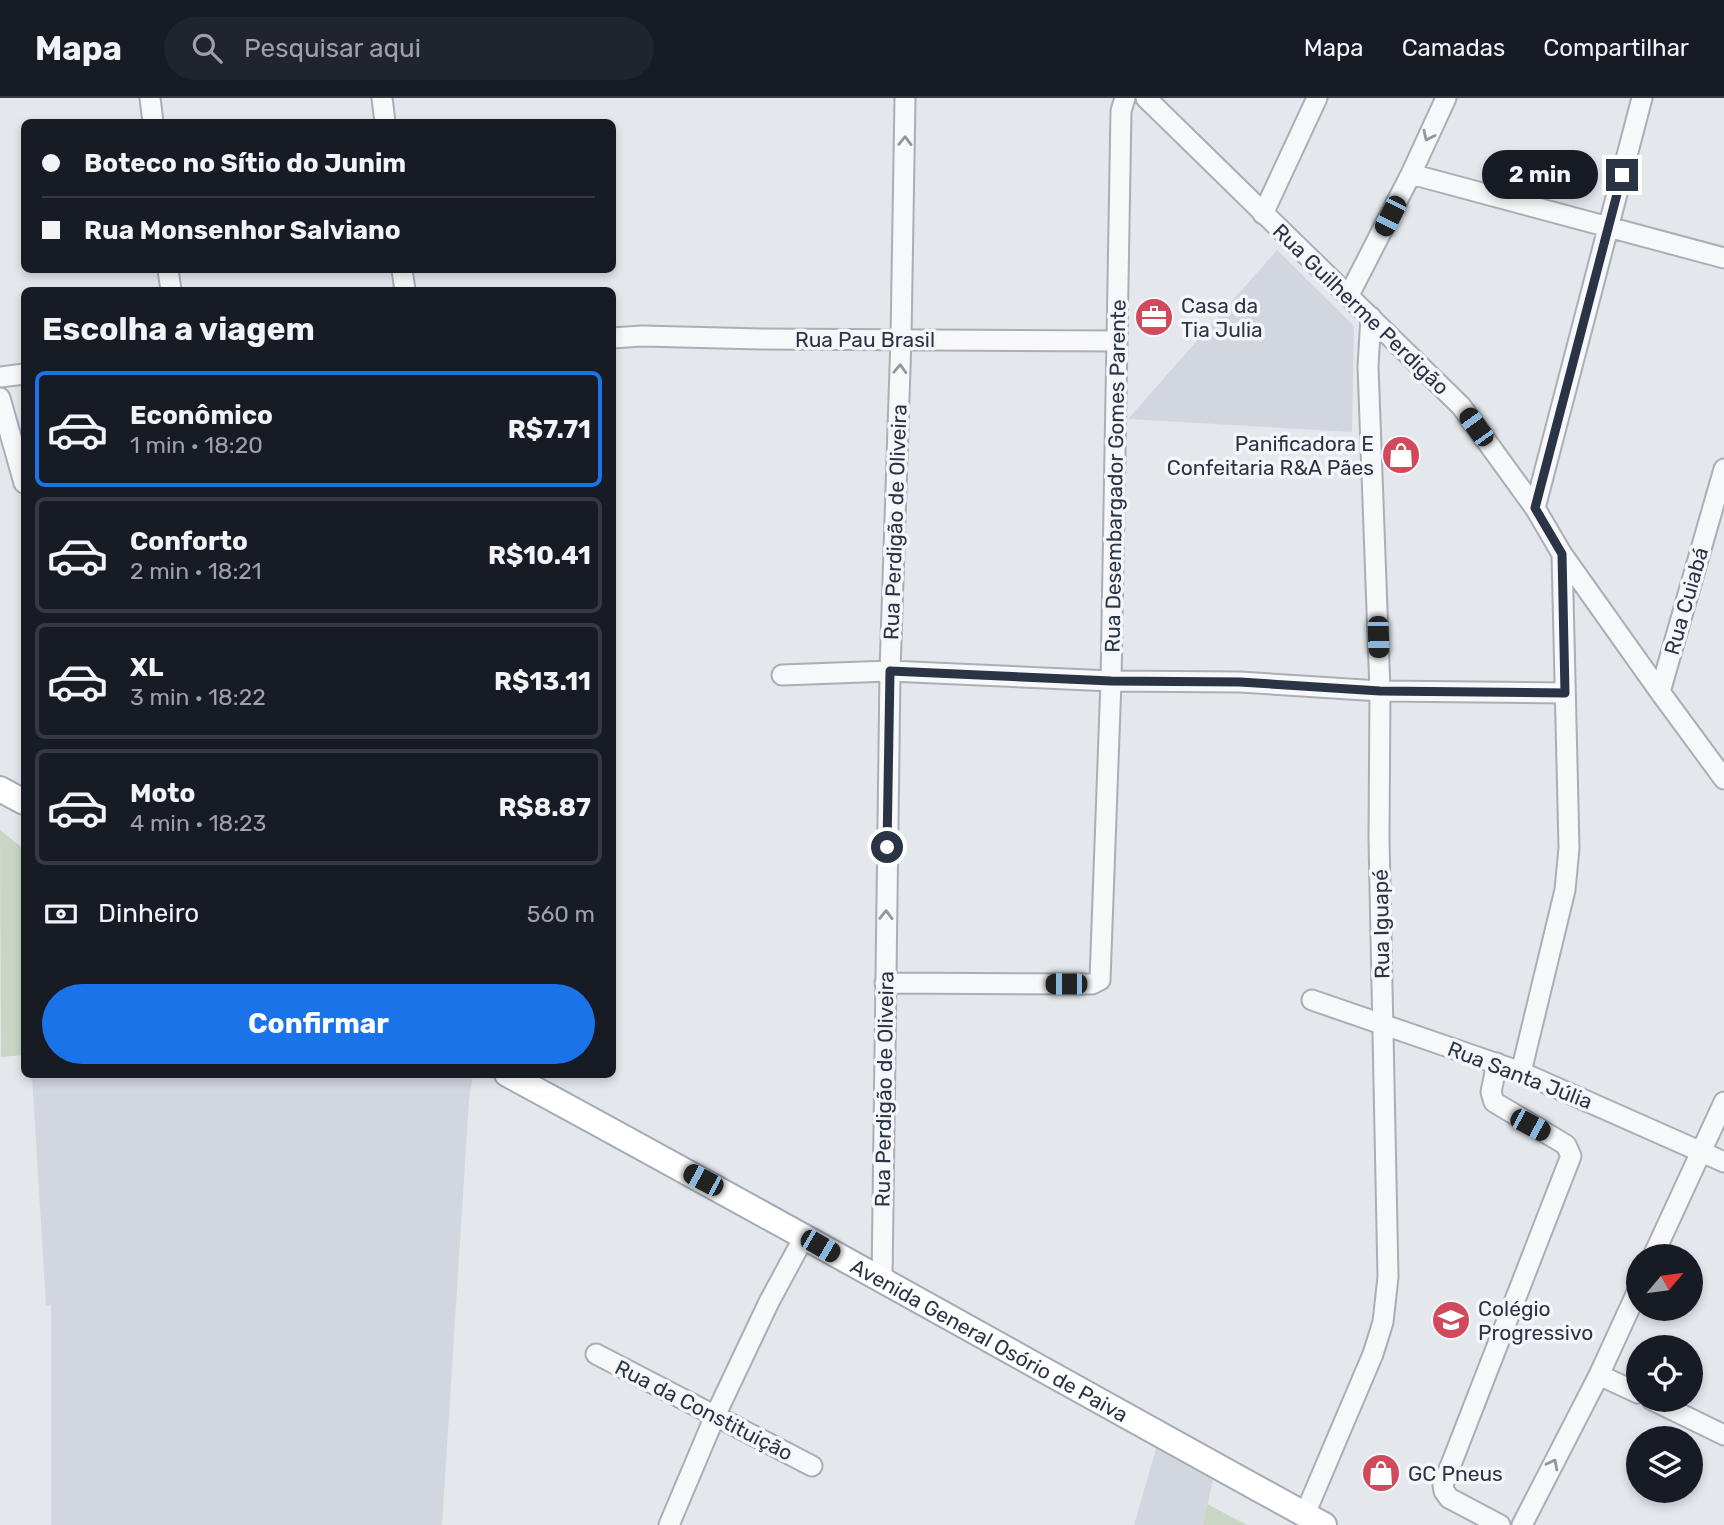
<!DOCTYPE html>
<html lang="pt">
<meta charset="utf-8">
<style>
body{margin:0;font-family:Rubik,sans-serif;background:#20242c;color:#f1f3f6;height:100vh;display:flex;flex-direction:column;font-size:26px;white-space:nowrap}
*{box-sizing:border-box;margin:0}
p{font-size:23px;color:#9ea1a6}
.icon{flex:none;width:38px;height:38px;fill:none;stroke:currentColor;stroke-width:2;stroke-linecap:round;stroke-linejoin:round}
.map{position:relative;flex:1;overflow:hidden}
.details{position:absolute;left:21px;top:189px;width:595px;height:791px;display:flex;flex-direction:column;background:#171b24;border-radius:10px;box-shadow:0 4px 10px #0003}
.details>*{flex:none}
.banner{position:absolute;left:21px;top:21px;width:595px;height:154px;border-radius:10px;box-shadow:0 4px 10px #0003;display:grid;align-content:center;height:154px;padding:0 21px;background:#171b24}
.needle{width:46px;rotate:61deg}
.fabs{position:absolute;left:1626px;top:1146px;display:grid;gap:14px}
.fabs a{display:grid;place-items:center;width:77px;height:77px;border-radius:50%;background:#171b24;box-shadow:0 4px 10px #0003;font-size:35px}
.end{position:absolute;width:32px;height:32px;margin:-16px;border:9px solid #2b3445;background:#fff;box-shadow:0 0 0 4px #fff}
.from{border-radius:50%}
.bubble{position:absolute;height:49px;border-radius:24px;background:#171b24;box-shadow:0 4px 10px #0003;font-size:23px;font-weight:700;line-height:49px;text-align:center}
.car{position:absolute;width:21px;height:42px;margin:-21px -10px;border-radius:9px;box-shadow:0 0 5px 2px #0007;background:linear-gradient(#222 24%,#8ab4d8 0 40%,#222 0 76%,#8ab4d8 0 86%,#222 0)}
.banner b{display:flex;align-items:center;gap:24px;height:66px;font-size:26px}
.banner b+b{border-top:2px solid #363941}
.banner i{width:18px;height:18px;background:#f1f3f6}
ul{padding:0;list-style:none}
li{display:flex;align-items:center;gap:21px;height:116px;margin:0 14px 10px;padding:0 7px;border:4px solid #363941;border-radius:10px}
li div{flex:1}
li b{display:block;font-size:26px}
li em{font-style:normal;font-weight:700}
li.selected{border-color:#1a73e8}
li>.icon{width:63px;height:63px;stroke-width:1.5}
h2{padding:0 21px;font-size:32px;line-height:84px}
.pay{display:flex;align-items:center;gap:18px;height:77px;padding:0 21px;font-size:26px}
.pay p{margin-inline-start:auto}
.primary-button{display:flex;gap:14px;margin-top:auto;padding:14px 21px}
.primary-button a{flex:1;height:80px;border-radius:42px;background:#1a73e8;color:#fff;font-size:28px;font-weight:700;line-height:80px;text-align:center}
header{display:flex;align-items:center;gap:42px;box-sizing:border-box;height:98px;padding:0 35px;background:#171b24;border-bottom:2px solid #363941}
header strong{font-size:33px}
nav{display:flex;gap:38px;margin-inline-start:auto;font-size:24px}
.search{width:490px;height:63px;background:#20242c;display:flex;align-items:center;gap:18px;box-sizing:border-box;padding:0 24px;border-radius:38px;color:#9ea1a6;font-size:26px}
.map>svg:first-child{display:block}
.built{fill:#d2d6de}
.green{fill:#c9d6c5}
.lines{fill:none;stroke-linecap:round;stroke-linejoin:round}
.minor-casing{stroke:#a9aeb7;stroke-width:23}
.major-casing{stroke:#a3abb8;stroke-width:28}
.minor{stroke:#f7f8fa;stroke-width:19}
.major{stroke:#fff;stroke-width:24}
.oneway{stroke:#9196a0}
.route{stroke:#2b3445;stroke-width:9}
.labels{text-anchor:middle;dominant-baseline:central;stroke-width:7;stroke-linejoin:round;paint-order:stroke}
.poi-label{font-size:21px;fill:#2b3445;stroke:#f4f6f9;text-anchor:start}
.street-label{font-size:21px;fill:#2b3445;stroke:#f4f6f9}
</style>
<header>
<strong>Mapa</strong>
<div class="search"><svg class="icon" aria-label="search" viewBox="0 0 24 24"><circle cx="10" cy="10" r="6"/><path d="M15 15l6 6"/></svg>Pesquisar aqui</div>
<nav><a>Mapa</a><a>Camadas</a><a>Compartilhar</a></nav>
</header>
<div class="map">
<svg width="1724" height="1427" viewBox="0 0 1724 1427">
<rect width="100%" height="100%" fill="#e4e7ec"/>
<!-- built -->
<path class="built" d="M1277,152L1354,228L1352,334L1128,321Z
M32,977H473L469,1002L442,1427H51V1207L46,1208Z
M1158,1344L1215,1373L1203,1427H1134Z"/>
<!-- green -->
<path class="green" d="M0,732L24,751V957L1,959Z
M1207,1406L1247,1427H1203Z"/>
<g class="lines">
<defs>
<path id="minor" d="M150,0L153,24
M382,0L385,24
M1146,0L1461,308L1535,410L1562,456L1660,594L1724,681
M1411,76L1724,160
M1263,116L1317,0
M168,172L171,192
M402,172L405,192
M1349,197L1411,76L1446,0
M612,240L642,238L761,241L1117,243
M0,279L24,276
M0,300L24,385
M1535,410L1642,0
M782,577L890,573L1111,583L1240,584L1380,593L1565,595
M1660,594L1724,371
M885,885L1092,886L1100,882L1111,583L1121,13L1125,0
M1312,902L1521,974L1724,1064
M1497,965L1491,994L1494,1004L1566,1047L1571,1058L1443,1387L1444,1393L1449,1400L1500,1427
M1521,974L1565,792L1569,750L1562,456
M1653,1158L1724,1004
M882,1184L890,573L901,240L905,0
M596,1256L812,1368
M1599,1277L1638,1295
M1652,1302L1724,1337
M1305,1416L1373,1256L1383,1224L1388,1179L1379,741L1380,593L1368,268L1371,219
M669,1427L715,1318L769,1204L804,1139
M1522,1427L1599,1277L1638,1192"/>
<g id="major">
<path d="M0,691L24,704"/>
<path id="s1" d="M507,976C781,1124 1051,1277 1324,1427"/>
</g>
</defs>
<!-- minor casing -->
<use href="#minor" class="minor-casing"/>
<!-- major casing -->
<use href="#major" class="major-casing"/>
<!-- minor -->
<use href="#minor" class="minor"/>
<!-- major -->
<use href="#major" class="major"/>
</g>
<!-- one-way arrows -->
<defs><path id="oneway-chevron" d="M-2-3.5L2.5 0L-2 3.5" fill="none" stroke-width="1.6" stroke-linecap="round" stroke-linejoin="round" transform="scale(1.75)"/></defs>
<g class="oneway">
<use href="#oneway-chevron" transform="translate(1428 38) rotate(115)"/>
<use href="#oneway-chevron" transform="translate(905 43) rotate(-89)"/>
<use href="#oneway-chevron" transform="translate(900 271) rotate(-88)"/>
<use href="#oneway-chevron" transform="translate(886 817) rotate(-89)"/>
<use href="#oneway-chevron" transform="translate(1553 1366) rotate(-63)"/>
</g>
<g class="lines">
<!-- route -->
<path class="route" d="M887,749L890,573L1111,583L1240,584L1380,593L1565,595L1562,456L1535,410L1622,77"/>
</g>
<!-- icons -->
<defs>
<symbol id="office-disc" viewBox="-11 -11 22 22"><circle r="9.5" fill="#d1495b" stroke="#f4f6f9"/><path d="M-6-3h4V-5.5h4V-3h4V5H-6ZM-1-4.5V-3h2v-1.5ZM-6 0V1H6V0Z" fill="#fff"/></symbol>
<symbol id="shop-disc" viewBox="-11 -11 22 22"><circle r="9.5" fill="#d1495b" stroke="#f4f6f9"/><path d="M-5-2.5h2.3a2.7 3.5 0 0 1 5.4 0H5L5.5 6h-11ZM-1.5-2.5h3a1.5 2.3 0 0 0-3 0Z" fill="#fff"/></symbol>
<symbol id="school-disc" viewBox="-11 -11 22 22"><circle r="9.5" fill="#d1495b" stroke="#f4f6f9"/><path d="M0-5L7-2L0 1L-7-2ZM-4 1L0 2.5L4 1V4Q0 6-4 4Z" fill="#fff"/></symbol>
</defs>
<g fill-rule="evenodd">
<use href="#office-disc" x="1132" y="197" width="44" height="44"/>
<use href="#shop-disc" x="1379" y="335" width="44" height="44"/>
<use href="#school-disc" x="1429" y="1200" width="44" height="44"/>
<use href="#shop-disc" x="1359" y="1353" width="44" height="44"/>
</g>
<g class="labels">
<!-- poi labels -->
<g class="poi-label">
<text x="1181" y="207">Casa da<tspan x="1181" dy="24">Tia Julia</tspan></text>
<text x="1374" y="345" text-anchor="end">Panificadora E<tspan x="1374" dy="24">Confeitaria R&amp;A Pães</tspan></text>
<text x="1478" y="1210">Colégio<tspan x="1478" dy="24">Progressivo</tspan></text>
<text x="1408" y="1375">GC Pneus</text>
</g>
<!-- street labels -->
<g class="street-label">
<text transform="translate(1361 211) rotate(44)">Rua Guilherme Perdigão</text>
<text x="865" y="241">Rua Pau Brasil</text>
<text transform="translate(1115 378) rotate(-89)">Rua Desembargador Gomes Parente</text>
<text transform="translate(895 424) rotate(-88)">Rua Perdigão de Oliveira</text>
<text transform="translate(1686 503) rotate(-74)">Rua Cuiabá</text>
<text transform="translate(1381 826) rotate(-91)">Rua Iguapé</text>
<text transform="translate(1520 977) rotate(21)">Rua Santa Júlia</text>
<text transform="translate(884 991) rotate(-89)">Rua Perdigão de Oliveira</text>
<text stroke="none"><textPath href="#s1" startOffset="551">Avenida General Osório de Paiva</textPath></text>
<text transform="translate(704 1312) rotate(27)">Rua da Constituição</text>
</g>
</g>
</svg>
<div class="fabs">
<a><svg class="needle" viewBox="-14 -14 28 28"><path d="M0-13l5 13h-10z" fill="#e53935"/><path d="M0 13l5-13h-10z" fill="#9ea1a6"/></svg></a>
<a><svg class="icon" aria-label="locate" viewBox="0 0 24 24"><circle cx="12" cy="12" r="6"/><path d="M12 2v4M12 18v4M2 12h4M18 12h4"/></svg></a>
<a><svg class="icon" aria-label="layers" viewBox="0 0 24 24"><path d="M12 4l9 5-9 5-9-5zM3 14l9 5 9-5"/></svg></a>
</div>
<i class="end from" style="left:887px;top:749px"></i>
<i class="end" style="left:1622px;top:77px"></i>
<div class="bubble" style="left:1482px;top:52px;width:116px">2 min</div>
<i class="car" style="left:1390px;top:118px;rotate:207deg"></i>
<i class="car" style="left:1476px;top:329px;rotate:324deg"></i>
<i class="car" style="left:1378px;top:539px;rotate:178deg"></i>
<i class="car" style="left:1066px;top:886px;rotate:270deg"></i>
<i class="car" style="left:1530px;top:1027px;rotate:118deg"></i>
<i class="car" style="left:703px;top:1082px;rotate:298deg"></i>
<i class="car" style="left:820px;top:1148px;rotate:120deg"></i>
<div class="banner">
<b><i class="from"></i>Boteco no Sítio do Junim</b>
<b><i></i>Rua Monsenhor Salviano</b>
</div>
<section class="details">
<h2>Escolha a viagem</h2>
<ul>
<li class="selected"><svg class="icon" aria-label="car" viewBox="0 0 24 24"><path d="M5 17H2v-5l4-1 3-4h7l3 4 3 1v5h-3M9 17h6M6 11h13"/><circle cx="7" cy="17" r="2"/><circle cx="17" cy="17" r="2"/></svg><div><b>Econômico</b><p>1 min · 18:20</p></div><em>R$7.71</em></li>
<li><svg class="icon" aria-label="car" viewBox="0 0 24 24"><path d="M5 17H2v-5l4-1 3-4h7l3 4 3 1v5h-3M9 17h6M6 11h13"/><circle cx="7" cy="17" r="2"/><circle cx="17" cy="17" r="2"/></svg><div><b>Conforto</b><p>2 min · 18:21</p></div><em>R$10.41</em></li>
<li><svg class="icon" aria-label="car" viewBox="0 0 24 24"><path d="M5 17H2v-5l4-1 3-4h7l3 4 3 1v5h-3M9 17h6M6 11h13"/><circle cx="7" cy="17" r="2"/><circle cx="17" cy="17" r="2"/></svg><div><b>XL</b><p>3 min · 18:22</p></div><em>R$13.11</em></li>
<li><svg class="icon" aria-label="car" viewBox="0 0 24 24"><path d="M5 17H2v-5l4-1 3-4h7l3 4 3 1v5h-3M9 17h6M6 11h13"/><circle cx="7" cy="17" r="2"/><circle cx="17" cy="17" r="2"/></svg><div><b>Moto</b><p>4 min · 18:23</p></div><em>R$8.87</em></li>
</ul>
<div class="pay"><svg class="icon" aria-label="cash" viewBox="0 0 24 24"><path d="M3 7h18v10H3z"/><circle cx="12" cy="12" r="2"/></svg>Dinheiro<p>560 m</p></div>
<div class="primary-button"><a>Confirmar</a></div>
</section>
</div>
